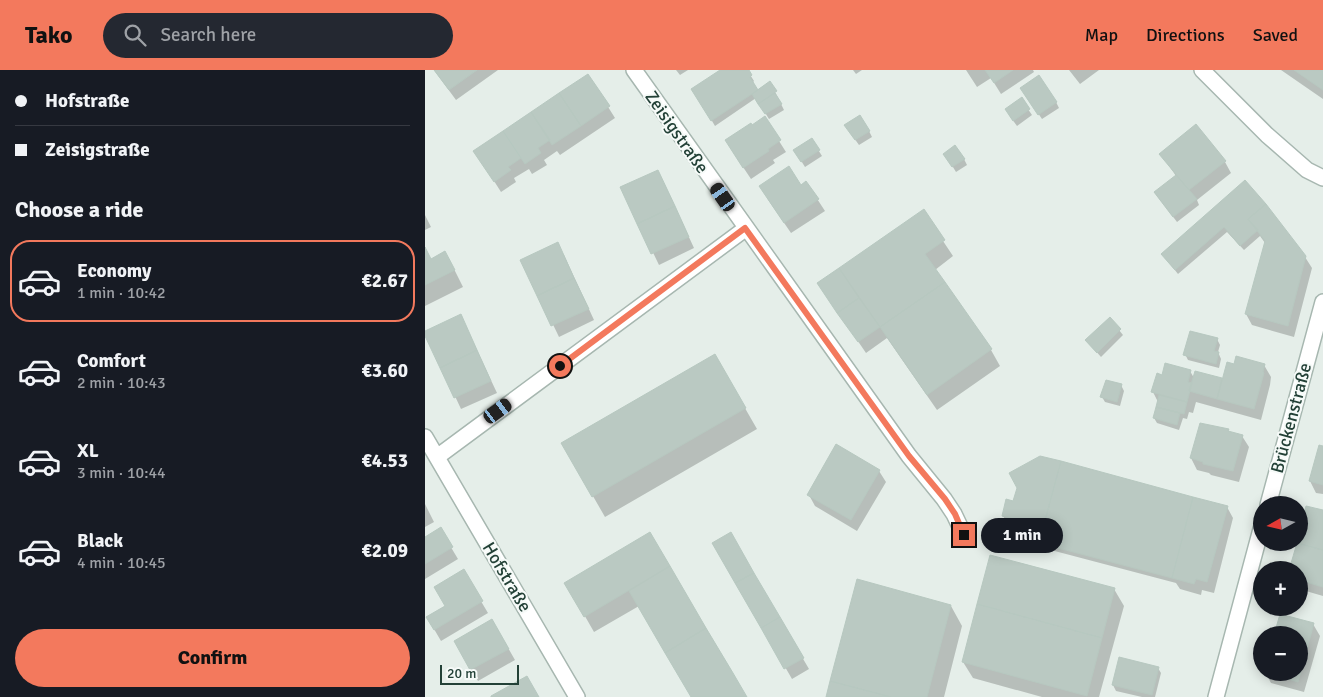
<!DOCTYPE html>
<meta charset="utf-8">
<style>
body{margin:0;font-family:Signika,sans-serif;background:#242831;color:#f1f3f6;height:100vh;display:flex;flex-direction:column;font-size:19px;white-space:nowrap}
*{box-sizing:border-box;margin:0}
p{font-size:16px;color:#9ea1a6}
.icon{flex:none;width:28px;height:28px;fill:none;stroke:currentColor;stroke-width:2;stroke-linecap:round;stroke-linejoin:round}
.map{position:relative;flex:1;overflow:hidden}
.side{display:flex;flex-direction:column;background:#171b24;width:425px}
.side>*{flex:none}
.top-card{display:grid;align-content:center;height:110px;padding:0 15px;background:#171b24}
.needle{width:32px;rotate:262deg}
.controls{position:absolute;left:828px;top:426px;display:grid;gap:10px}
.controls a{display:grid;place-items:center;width:55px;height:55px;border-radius:50%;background:#171b24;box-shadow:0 2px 12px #0003;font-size:25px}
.scale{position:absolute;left:15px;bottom:12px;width:79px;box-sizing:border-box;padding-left:5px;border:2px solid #234137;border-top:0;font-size:14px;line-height:18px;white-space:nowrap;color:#234137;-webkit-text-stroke:4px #f6faf8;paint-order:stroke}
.end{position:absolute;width:22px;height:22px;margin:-11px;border:6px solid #f3795d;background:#111;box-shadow:0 0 0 2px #111}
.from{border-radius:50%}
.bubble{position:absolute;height:35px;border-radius:18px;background:#171b24;box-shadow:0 2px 12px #0003;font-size:16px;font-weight:700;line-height:35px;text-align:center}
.car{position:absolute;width:15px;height:30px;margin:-15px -8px;border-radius:6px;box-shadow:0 0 4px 1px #0007;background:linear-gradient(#222 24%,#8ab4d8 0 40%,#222 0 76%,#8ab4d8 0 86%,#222 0)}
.top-card b{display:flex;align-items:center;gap:18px;height:48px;font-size:19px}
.top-card b+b{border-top:1px solid #363941}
.top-card i{width:12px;height:12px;background:#f1f3f6}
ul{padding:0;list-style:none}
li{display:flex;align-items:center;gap:15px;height:82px;margin:0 10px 8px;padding:0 5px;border:2px solid transparent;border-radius:20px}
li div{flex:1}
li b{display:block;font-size:19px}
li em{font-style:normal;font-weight:700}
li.selected{border-color:#f3795d}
li>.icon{width:45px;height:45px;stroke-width:1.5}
h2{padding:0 15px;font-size:22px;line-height:60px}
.button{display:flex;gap:10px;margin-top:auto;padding:10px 15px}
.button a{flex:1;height:58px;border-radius:30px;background:#f3795d;color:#111;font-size:20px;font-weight:700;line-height:58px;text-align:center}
header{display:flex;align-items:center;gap:30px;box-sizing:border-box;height:70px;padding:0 25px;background:#f3795d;color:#111}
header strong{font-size:24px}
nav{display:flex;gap:28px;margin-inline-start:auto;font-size:18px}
.search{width:350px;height:45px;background:#242831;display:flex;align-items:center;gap:12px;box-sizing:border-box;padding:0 18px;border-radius:28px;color:#9ea1a6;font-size:19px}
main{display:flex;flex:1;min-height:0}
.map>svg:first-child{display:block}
.shadow{fill:#0003}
.building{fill:#bac9c2;stroke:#b7c8c0}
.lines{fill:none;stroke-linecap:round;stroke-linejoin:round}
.street-casing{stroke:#a7b7b0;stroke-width:18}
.street{stroke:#fff;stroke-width:15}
.route{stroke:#f3795d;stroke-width:6}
.labels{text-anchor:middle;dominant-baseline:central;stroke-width:4;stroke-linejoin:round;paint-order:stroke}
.street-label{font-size:18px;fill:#234137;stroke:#f6faf8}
</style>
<header>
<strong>Tako</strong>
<div class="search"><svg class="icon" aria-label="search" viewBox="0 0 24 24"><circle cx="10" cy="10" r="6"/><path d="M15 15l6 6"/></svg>Search here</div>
<nav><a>Map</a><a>Directions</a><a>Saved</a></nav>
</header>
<main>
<section class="side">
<div class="top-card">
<b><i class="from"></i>Hofstraße</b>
<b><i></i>Zeisigstraße</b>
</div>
<h2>Choose a ride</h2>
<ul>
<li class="selected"><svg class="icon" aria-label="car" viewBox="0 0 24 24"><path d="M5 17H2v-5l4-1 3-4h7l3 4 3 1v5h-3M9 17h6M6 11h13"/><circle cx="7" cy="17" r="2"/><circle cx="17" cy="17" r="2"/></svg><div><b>Economy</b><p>1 min · 10:42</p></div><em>€2.67</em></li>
<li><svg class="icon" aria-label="car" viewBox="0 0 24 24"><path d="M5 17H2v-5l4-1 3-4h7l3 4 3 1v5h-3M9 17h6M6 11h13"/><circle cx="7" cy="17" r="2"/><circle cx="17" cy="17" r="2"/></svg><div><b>Comfort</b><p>2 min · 10:43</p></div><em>€3.60</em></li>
<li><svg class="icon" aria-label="car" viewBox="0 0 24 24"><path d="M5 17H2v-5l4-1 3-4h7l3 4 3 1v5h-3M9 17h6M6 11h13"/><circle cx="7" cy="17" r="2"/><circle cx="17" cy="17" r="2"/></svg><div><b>XL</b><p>3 min · 10:44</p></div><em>€4.53</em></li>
<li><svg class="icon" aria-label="car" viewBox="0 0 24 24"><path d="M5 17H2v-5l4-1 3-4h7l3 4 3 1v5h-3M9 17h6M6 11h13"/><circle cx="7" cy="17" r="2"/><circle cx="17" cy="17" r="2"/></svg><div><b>Black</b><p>4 min · 10:45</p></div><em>€2.09</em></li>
</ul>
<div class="button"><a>Confirm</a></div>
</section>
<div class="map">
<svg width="898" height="627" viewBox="0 0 898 627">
<rect width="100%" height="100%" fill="#e5eee9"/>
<!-- shadow -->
<path class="shadow" d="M9,0H73L31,30Z
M251,0H263L255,5Z
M298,0H322L329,11L327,13L332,20L345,12L359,40L344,49L331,28L290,56L268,19Z
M428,0H437L431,4Z
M541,0H608L609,2L576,24L566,8L552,17Z
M644,0H674L655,14Z
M856,0H898V29Z
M163,5L190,48L135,85L132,81L119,90L122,95L107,104L104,99L89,108L91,112L76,122L50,81Z
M600,24L631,32L634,38L617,49Z
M596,29L607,45L592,56L584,45Z
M424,61H444L447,67L434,75Z
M387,70L397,86L380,97L370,81Z
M354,71L361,82L348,90L350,93L326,109L308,82Z
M736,84L800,92L806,103L772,130L774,135L752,152L730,123L751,106Z
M523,89H539L542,95L531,102Z
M381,112L400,141L366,163L342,128L376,116Z
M820,112L880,187L887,198L869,267L827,255L821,244L840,173L835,166L819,180L802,162L753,204L737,184Z
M239,113L269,178L234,195L197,118Z
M498,141L528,186L510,200L566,280L575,296L512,340L462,268L441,283L394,214Z
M0,145L6,157L0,160Z
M0,177L6,190L29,199L38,217L0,236Z
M139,185L169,250L134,267L97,190Z
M685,249L698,265L676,287L662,271Z
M41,257L72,323L36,339L0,262Z
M792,269L795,275L793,282L796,289L794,298L763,290L760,284Z
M290,286L332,359L180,447L138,374Z
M839,295L846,307L845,315L836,350L771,332L768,343L764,342L762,349L758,348L754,360L732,353L729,348L733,332L728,322L738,306L765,301L769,308L771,302L798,310L810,296Z
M696,315L699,321L695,336L680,332L677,327Z
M803,360L804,362L817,366L824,377L814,412L786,405L784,403L772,400L766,388Z
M895,376L898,377V424L891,423L885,411Z
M454,401L461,412L432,461L390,436L384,425Z
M589,432L802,437L808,448L789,523L777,520L776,525L755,519L751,513L622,479L621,483L596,477L589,465L591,459L585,457L578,446Z
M0,434L9,452L0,457Z
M882,437L898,441V526L874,519V500H866Z
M15,459L33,489L0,509V468Z
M225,464L320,627H267L214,536L169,562L141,513Z
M305,464L384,599L367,609L289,474Z
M38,501L63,543L16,571L2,547L21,536Z
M689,519L699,536L674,627H617L548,608L538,592Z
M526,536L537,556L519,627H402Z
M67,550L90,590L53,611L31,571Z
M888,554L895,566L879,622L846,613L840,602H874V565H850Z
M733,598L736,603L730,627H717L691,621L688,615Z"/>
<!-- building -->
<path class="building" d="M9,0H52L24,20Z
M295,0H324L327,5L325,7L333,20L286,51L266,19Z
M560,0H588L569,13Z
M869,0H898V20Z
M163,4L185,36L156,56L134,23Z
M614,5L632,32L613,45L595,18Z
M345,11L352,21L333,34L327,24Z
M134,23L156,56L127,75L106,42Z
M350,23L357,34L340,44L333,34Z
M597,27L605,39L588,51L580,39Z
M106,42L125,70L113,78L116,83L100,94L78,61Z
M435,45L445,61L430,70L419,55Z
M340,46L356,70L343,79L344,81L318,98L300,70L326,53L327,55Z
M771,54L801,91L764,120L734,84Z
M78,61L96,88L83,97L86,100L69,112L48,81Z
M387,68L395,80L376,92L368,80Z
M530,75L540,89L527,97L518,84Z
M364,96L376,115L381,111L394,129L359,153L334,116Z
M233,100L250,136L212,154L195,117Z
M751,105L772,129L748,147L729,122Z
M820,110L841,134L823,149L833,160L815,176L799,157L750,200L736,184Z
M841,134L881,186L863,256L820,244L840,171L823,149Z
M250,136L264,167L226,184L212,154Z
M499,139L520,170L500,184L520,212L455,257L414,198Z
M133,172L149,208L112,226L95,190Z
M0,177L6,189L20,181L30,200L0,215Z
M414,198L434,228L412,243L392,213Z
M149,208L164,239L126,256L112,226Z
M520,212L567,279L502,325L455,257Z
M434,228L455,257L433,272L412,243Z
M36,244L52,280L15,298L0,266V261Z
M685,247L696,259L672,283L660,270Z
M765,261L793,268L789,281L794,282L791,294L758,285Z
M52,280L66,311L29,328L15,298Z
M290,284L321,338L167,427L136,373Z
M811,286L840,294L838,302L839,303L829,339L792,329L802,292L809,294Z
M740,293L766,300L763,312L767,313L762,332L726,322L732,303L737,305Z
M770,301L797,308L792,329L764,321Z
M681,310L697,314L692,332L675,327Z
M734,325L762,332L759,344L731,337Z
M731,337L755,343L752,355L728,348Z
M775,353L804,359L803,361L818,365L808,401L778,394V392L765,388Z
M411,374L455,400L426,450L382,425Z
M894,375L898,376V415L884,411Z
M615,386L636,391L614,473L588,465L592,450L577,446L581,429L588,431L592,418L584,403Z
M636,391L768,427L747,508L614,473Z
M768,427L803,436L782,512L771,509L769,514L747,508Z
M881,436L898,440V480L872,473L874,472V464Z
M16,457L28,477L0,494V467Z
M225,462L245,496L159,547L139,513Z
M306,462L329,503L310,513L287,473Z
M872,473L898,480V517L874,510V500H864Z
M565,485L690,518L677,568L552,534Z
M245,496L281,558L240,583L204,521Z
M39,499L58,531L9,560L1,547L20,536L9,517Z
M329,503L355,547L336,558L310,513Z
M432,509L526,535L502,627H466L405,611Z
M552,534L677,568L662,626L537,592Z
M855,544L889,553L882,579L874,576V565H849Z
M355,547L379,588L359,599L336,558Z
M67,549L84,579L45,600L29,571Z
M281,558L308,603L322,627H266L240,583Z
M874,576L882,579L873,612L840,602H874Z
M694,587L734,597L727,625L687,615Z
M102,606L114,627H66V626Z
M405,611L466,627H401Z"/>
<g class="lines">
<defs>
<path id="street" d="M209,0L484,386L519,429L529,444L539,465
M777,0L842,65L882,100L898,108
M0,367L152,627
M12,387L320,159
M843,435L898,232
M791,627L836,459"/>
</defs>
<!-- street casing -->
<use href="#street" class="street-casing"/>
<!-- street -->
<use href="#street" class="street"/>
</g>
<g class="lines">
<!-- route -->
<path class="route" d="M135,296L320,158L484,386L520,429L530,444L539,465"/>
</g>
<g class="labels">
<!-- street labels -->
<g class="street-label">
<text transform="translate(252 62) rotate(55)">Zeisigstraße</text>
<text transform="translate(866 348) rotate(-75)">Brückenstraße</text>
<text transform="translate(82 507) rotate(59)">Hofstraße</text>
</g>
</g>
</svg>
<div class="controls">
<a><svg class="needle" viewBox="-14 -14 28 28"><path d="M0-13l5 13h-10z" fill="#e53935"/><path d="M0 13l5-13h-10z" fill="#9ea1a6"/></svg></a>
<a>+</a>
<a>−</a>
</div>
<div class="scale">20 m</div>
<i class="end from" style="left:135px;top:296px"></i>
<i class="end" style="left:539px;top:465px"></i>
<div class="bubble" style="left:556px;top:448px;width:82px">1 min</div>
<i class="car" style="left:298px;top:127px;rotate:325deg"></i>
<i class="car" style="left:73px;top:341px;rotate:54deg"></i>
</div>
</main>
